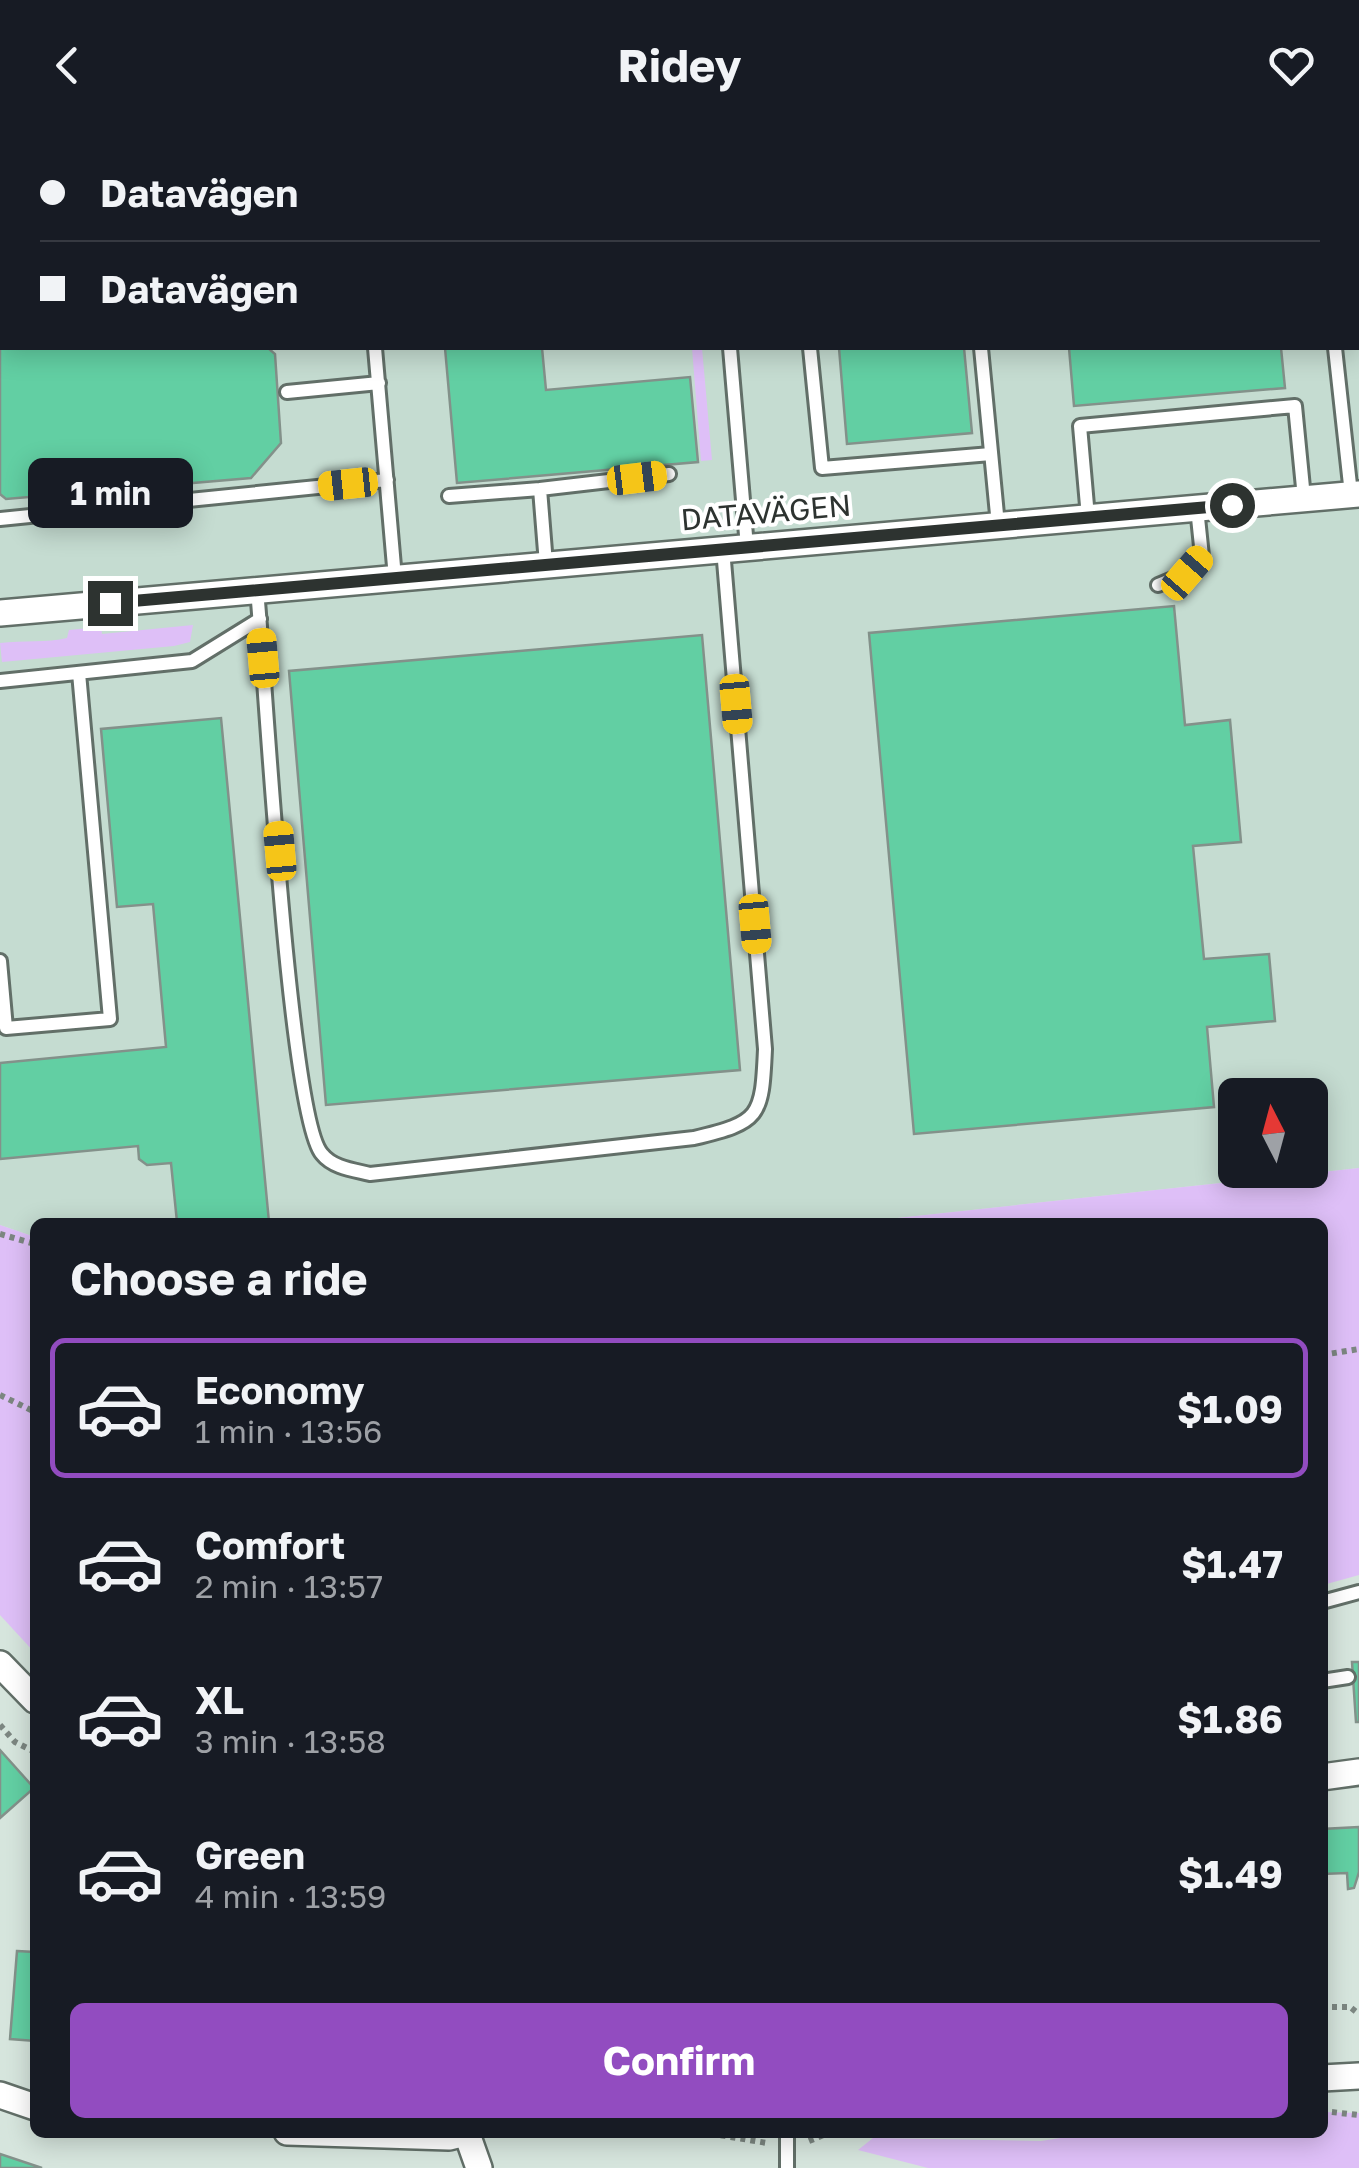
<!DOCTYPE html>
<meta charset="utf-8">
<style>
body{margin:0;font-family:"Golos Text",sans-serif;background:#20242c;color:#f1f3f6;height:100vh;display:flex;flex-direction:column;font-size:38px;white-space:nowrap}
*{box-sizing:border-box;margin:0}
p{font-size:32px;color:#9ea1a6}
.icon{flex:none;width:55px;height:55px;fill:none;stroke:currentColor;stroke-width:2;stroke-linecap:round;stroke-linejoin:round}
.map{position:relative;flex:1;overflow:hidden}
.panel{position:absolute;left:30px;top:1088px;width:1298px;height:920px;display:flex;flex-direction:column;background:#171b24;border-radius:15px;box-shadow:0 5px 25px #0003}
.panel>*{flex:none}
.guide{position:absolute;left:0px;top:0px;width:1360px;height:220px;box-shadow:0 5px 25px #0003;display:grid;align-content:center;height:220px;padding:0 40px;background:#171b24}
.needle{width:65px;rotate:354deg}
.buttons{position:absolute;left:1218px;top:948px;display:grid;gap:20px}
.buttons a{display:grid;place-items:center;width:110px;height:110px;border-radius:15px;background:#171b24;box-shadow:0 5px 25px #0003;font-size:50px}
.end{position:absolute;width:45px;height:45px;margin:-22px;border:12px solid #2d3330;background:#fff;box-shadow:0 0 0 5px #fff}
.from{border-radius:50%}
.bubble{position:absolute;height:70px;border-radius:15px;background:#171b24;box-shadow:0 5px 25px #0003;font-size:32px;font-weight:700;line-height:70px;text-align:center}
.car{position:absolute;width:30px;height:60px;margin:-30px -15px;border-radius:12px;box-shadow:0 0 8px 2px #0007;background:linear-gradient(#f5c518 24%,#345 0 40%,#f5c518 0 76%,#345 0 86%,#f5c518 0)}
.guide b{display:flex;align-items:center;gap:35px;height:95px;font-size:38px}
.guide b+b{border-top:2px solid #363941}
.guide i{width:25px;height:25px;background:#f1f3f6}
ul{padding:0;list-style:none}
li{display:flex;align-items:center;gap:30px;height:140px;margin:0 20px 15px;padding:0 20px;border:5px solid transparent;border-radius:15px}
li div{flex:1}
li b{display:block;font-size:38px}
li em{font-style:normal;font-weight:700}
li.on{border-color:#924cc0}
li>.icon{width:90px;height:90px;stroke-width:1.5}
h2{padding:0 40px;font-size:45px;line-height:120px}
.action{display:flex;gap:20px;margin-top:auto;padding:20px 40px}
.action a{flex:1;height:115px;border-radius:15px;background:#924cc0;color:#fff;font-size:40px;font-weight:700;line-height:115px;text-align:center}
header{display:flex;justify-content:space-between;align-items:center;height:130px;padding:0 40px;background:#171b24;font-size:45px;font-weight:700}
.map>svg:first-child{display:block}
.built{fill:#c5dcd1;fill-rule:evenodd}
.green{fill:#debff7}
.building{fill:#62cfa3;stroke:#83918a;stroke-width:2.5}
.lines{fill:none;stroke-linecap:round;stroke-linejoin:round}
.lane-casing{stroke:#626f68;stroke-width:18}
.street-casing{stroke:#626f68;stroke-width:30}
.path{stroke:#7c8681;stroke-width:6;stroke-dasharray:5 5;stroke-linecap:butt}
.lane{stroke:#fff;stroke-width:12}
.street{stroke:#fff;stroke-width:25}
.route{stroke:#2d3330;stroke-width:12}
.labels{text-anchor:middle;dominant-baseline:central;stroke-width:8;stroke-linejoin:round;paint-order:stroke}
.street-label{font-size:30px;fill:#2d3330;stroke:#fff}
</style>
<header><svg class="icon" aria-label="back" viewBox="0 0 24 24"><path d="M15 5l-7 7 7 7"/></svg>Ridey<svg class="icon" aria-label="heart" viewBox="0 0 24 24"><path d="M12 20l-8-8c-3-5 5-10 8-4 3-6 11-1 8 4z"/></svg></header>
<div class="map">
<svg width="1359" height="2038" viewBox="0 0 1359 2038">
<rect width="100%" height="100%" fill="#d6e5dd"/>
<!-- built -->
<path class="built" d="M0,0H1359V1038L860,1092H35V1107L0,1095ZM2,2H1358V218H2ZM1235,965H1310V1040H1235Z"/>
<!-- green -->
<path class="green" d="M692,218H702L712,330L701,331Z
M193,495L190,512L174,516L2,532L0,513C23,510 48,513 67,508L69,500L101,497L102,504Z
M1359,1038V1445L1323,1455L1322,1092H860Z
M0,1095L35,1107V1523L0,1485Z
M1323,1982L1359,1983V2038H928L858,2020L873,2008L1041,2011L1099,2002H1322Z"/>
<!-- building -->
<path class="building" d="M0,0H341V2H2L0,107Z
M509,0H631V2H509Z
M0,215L268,218L275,224L281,313L251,348L6,369L0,364Z
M445,218H542L546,260L690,247L698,332L457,353Z
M839,218H964L972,303L847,314Z
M1069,218H1281L1285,258L1074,276Z
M1174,476L1185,595L1230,590L1241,712L1193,716L1204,829L1269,824L1275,891L1207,897L1214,977L914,1004L869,503Z
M702,505L740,940L326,975L289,541Z
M221,588L269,1092H177L171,1033L147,1035L139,1029L138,1016L0,1029V933L166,917L153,774L117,777L101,599Z
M1352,1532H1359V1592H1356Z
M0,1620L34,1658L0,1688Z
M1359,1697V1742L1354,1758L1348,1759L1347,1743L1322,1744V1699Z
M17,1821L35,1822V1911L10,1909Z
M0,2024L42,2038H0Z"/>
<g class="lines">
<defs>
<path id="lane" d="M355,0V2
M464,0V2
M659,0L660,2
M959,0L960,2
M1259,0L1295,2
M748,2L749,0
M1100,2L1125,0
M1323,2L1349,0
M0,122H2
M375,218L395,448
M730,218L747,417
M810,218L822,338L991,324
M981,218L998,395
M1335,218L1351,364
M287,262L379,253
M540,359L669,344
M449,366L540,359L546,434
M1088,387L1080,296L1295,276L1304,368
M0,389L387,350
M1158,455L1187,443L1202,426L1197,378
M257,460C265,541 289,988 322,1024C333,1038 354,1040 370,1044L694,1008C760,992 762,988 765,919L723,419
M0,551L192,531L260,489
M0,831L6,898L110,889L79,543
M1322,1472L1359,1462
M1322,1551L1348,1547
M787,2038V2002"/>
<path id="street" d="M0,483L1359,364
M0,1534L35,1570
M1322,1647L1359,1642
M1322,1948L1359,1946
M0,1965L35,1977
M287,2002L449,2007L469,2002
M467,2004L479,2038"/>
</defs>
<!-- lane casing -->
<use href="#lane" class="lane-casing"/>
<!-- street casing -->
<use href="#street" class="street-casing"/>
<!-- path -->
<path class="path" d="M0,1104L35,1114
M1322,1225L1359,1219
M0,1265L35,1282
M0,1595L15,1612L35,1622
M1322,1877H1350L1359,1884
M1322,1981L1359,1985
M701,2002L767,2013
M809,2011L831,2002"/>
<!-- lane -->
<use href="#lane" class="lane"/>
<!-- street -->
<use href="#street" class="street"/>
</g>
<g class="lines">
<!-- route -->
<path class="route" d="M110,473L1232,375"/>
</g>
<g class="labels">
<!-- street labels -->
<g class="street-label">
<text transform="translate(766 382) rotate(-5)">DATAVÄGEN</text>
</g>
</g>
</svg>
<div class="buttons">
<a><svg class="needle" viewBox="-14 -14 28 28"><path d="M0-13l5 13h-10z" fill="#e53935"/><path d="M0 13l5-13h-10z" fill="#9ea1a6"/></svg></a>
</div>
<i class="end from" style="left:1232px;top:375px"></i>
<i class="end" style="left:110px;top:473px"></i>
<div class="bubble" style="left:28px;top:328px;width:165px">1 min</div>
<i class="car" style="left:637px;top:348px;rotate:83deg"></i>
<i class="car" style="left:348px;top:354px;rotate:264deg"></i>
<i class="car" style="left:1187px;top:443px;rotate:41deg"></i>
<i class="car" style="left:263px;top:528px;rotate:355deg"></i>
<i class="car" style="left:736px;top:574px;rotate:175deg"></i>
<i class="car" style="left:280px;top:721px;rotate:355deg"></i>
<i class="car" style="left:755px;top:794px;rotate:175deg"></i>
<div class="guide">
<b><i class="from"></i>Datavägen</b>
<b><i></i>Datavägen</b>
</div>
<section class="panel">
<h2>Choose a ride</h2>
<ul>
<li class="on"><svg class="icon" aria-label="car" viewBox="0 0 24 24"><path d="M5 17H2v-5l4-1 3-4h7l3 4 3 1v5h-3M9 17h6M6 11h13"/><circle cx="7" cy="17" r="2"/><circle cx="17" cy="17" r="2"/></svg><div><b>Economy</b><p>1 min · 13:56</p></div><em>$1.09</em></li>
<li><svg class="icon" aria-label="car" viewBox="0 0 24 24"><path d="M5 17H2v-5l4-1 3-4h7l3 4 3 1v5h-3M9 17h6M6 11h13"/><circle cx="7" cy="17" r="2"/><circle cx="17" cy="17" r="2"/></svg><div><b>Comfort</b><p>2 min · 13:57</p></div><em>$1.47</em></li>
<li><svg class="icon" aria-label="car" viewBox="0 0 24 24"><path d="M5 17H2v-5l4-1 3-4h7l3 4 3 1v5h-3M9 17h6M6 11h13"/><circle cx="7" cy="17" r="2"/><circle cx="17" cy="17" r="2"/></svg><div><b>XL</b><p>3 min · 13:58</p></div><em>$1.86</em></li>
<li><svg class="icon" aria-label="car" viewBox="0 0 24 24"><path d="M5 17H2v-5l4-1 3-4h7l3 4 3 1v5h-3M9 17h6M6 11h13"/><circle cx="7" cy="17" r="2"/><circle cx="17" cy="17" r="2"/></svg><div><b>Green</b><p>4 min · 13:59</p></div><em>$1.49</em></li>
</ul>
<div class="action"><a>Confirm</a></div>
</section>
</div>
